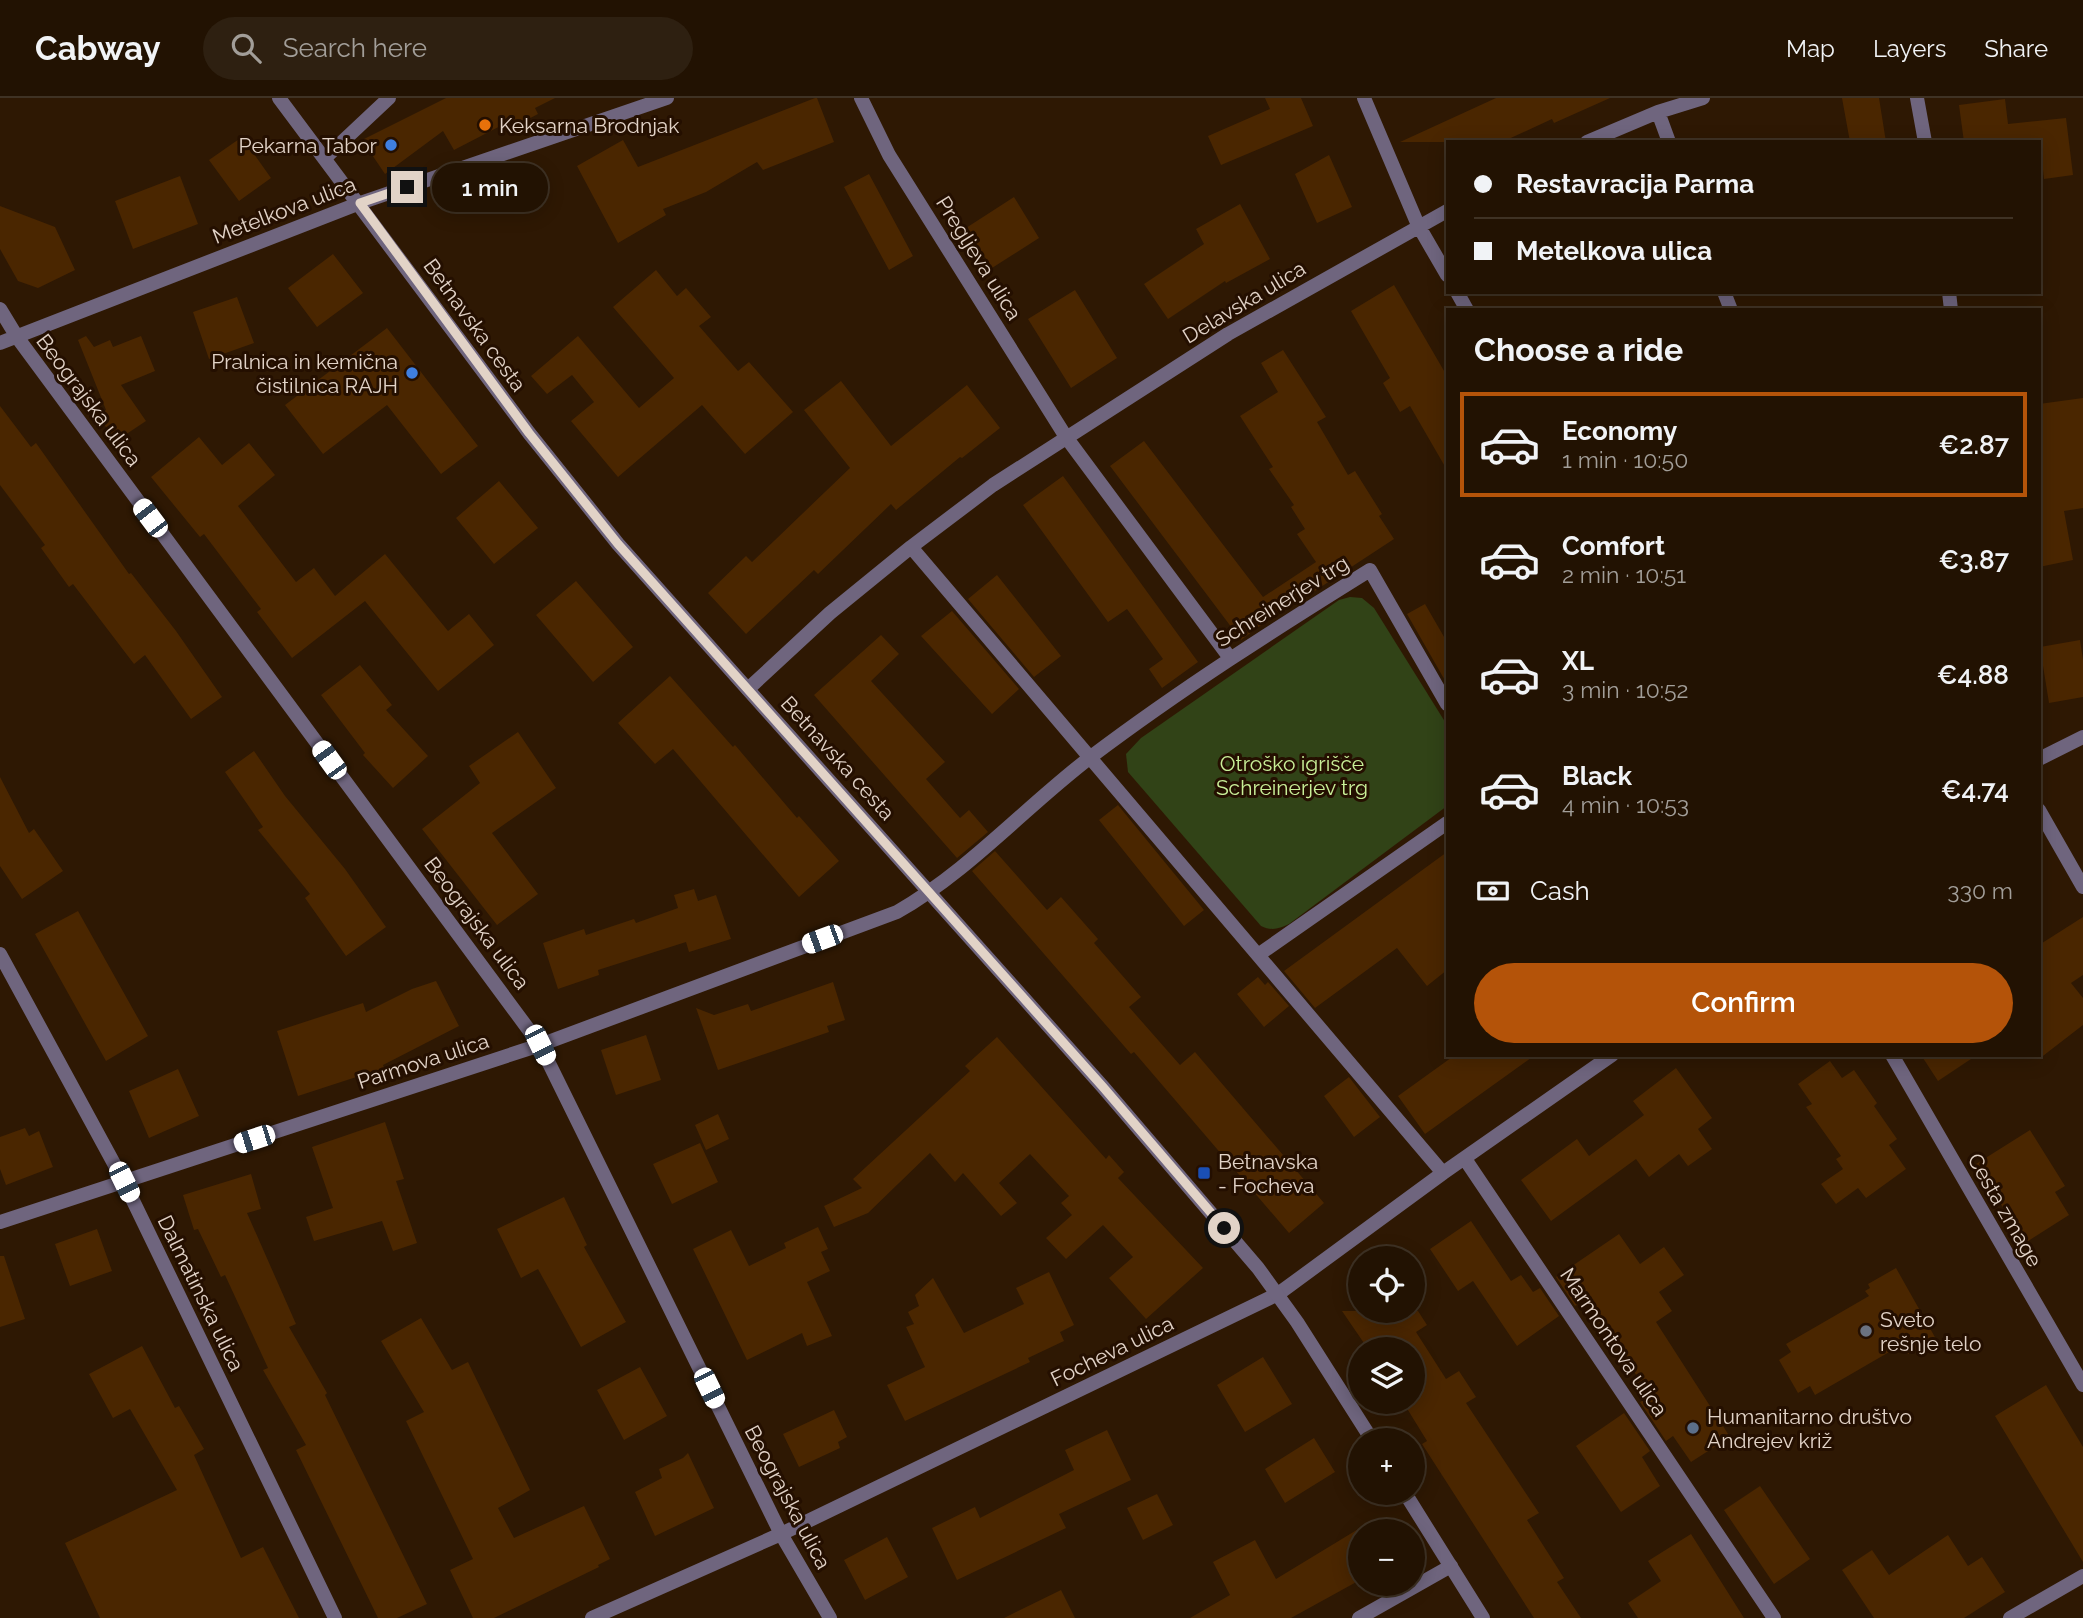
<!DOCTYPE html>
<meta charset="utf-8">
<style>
body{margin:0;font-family:Raleway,sans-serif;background:#2e2011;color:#f1f3f6;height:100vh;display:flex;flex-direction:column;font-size:26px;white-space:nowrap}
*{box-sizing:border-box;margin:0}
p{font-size:23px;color:#a29e99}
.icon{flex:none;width:38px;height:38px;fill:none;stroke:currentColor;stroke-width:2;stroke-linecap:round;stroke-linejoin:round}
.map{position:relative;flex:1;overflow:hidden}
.side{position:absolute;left:1446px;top:210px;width:595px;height:749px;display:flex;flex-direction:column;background:#221202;border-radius:0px;box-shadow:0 4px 18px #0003,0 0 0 2px #3f3224}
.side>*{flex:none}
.hud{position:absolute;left:1446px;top:42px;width:595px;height:154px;border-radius:0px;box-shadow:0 4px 18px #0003,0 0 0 2px #3f3224;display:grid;align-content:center;height:154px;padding:0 28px;background:#221202}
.tools{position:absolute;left:1348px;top:1148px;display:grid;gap:14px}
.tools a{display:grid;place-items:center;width:77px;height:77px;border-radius:50%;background:#221202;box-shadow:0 4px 18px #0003,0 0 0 2px #3f3224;font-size:35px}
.end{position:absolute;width:32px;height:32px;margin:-16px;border:9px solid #e2d3c7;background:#111;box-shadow:0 0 0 4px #111}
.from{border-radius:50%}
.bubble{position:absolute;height:49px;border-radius:24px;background:#221202;box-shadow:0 4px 18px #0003,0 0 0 2px #3f3224;font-size:23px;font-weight:600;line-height:49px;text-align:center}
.car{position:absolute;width:21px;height:42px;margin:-21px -10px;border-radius:9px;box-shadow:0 0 5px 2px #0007;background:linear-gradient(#fff 24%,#345 0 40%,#fff 0 76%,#345 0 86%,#fff 0)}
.hud b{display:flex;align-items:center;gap:24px;height:66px;font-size:26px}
.hud b+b{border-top:2px solid #3f3224}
.hud i{width:18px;height:18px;background:#f1f3f6}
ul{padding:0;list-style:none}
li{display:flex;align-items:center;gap:21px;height:105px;margin:0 14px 10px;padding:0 14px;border:4px solid transparent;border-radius:0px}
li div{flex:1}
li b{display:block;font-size:26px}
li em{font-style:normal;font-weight:600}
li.current{border-color:#b45309}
li>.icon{width:63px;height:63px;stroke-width:1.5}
h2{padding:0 28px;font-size:32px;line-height:84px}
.pay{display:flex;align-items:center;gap:18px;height:77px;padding:0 28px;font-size:26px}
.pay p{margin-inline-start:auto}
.primary-button{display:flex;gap:14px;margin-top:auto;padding:14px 28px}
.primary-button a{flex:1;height:80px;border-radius:42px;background:#b45309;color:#fff;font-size:28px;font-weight:600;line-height:80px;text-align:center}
header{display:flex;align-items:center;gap:42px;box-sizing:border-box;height:98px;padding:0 35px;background:#221202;border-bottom:2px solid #3f3224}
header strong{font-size:33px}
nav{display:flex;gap:38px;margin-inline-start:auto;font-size:24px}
.search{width:490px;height:63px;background:#2e2011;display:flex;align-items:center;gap:18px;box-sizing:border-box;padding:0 24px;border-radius:38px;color:#a29e99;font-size:26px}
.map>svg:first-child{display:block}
.green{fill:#314317}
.building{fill:#4a2600}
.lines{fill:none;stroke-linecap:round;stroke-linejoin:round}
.minor{stroke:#6f657e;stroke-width:14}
.tertiary{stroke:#6f657e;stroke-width:14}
.route{stroke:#e2d3c7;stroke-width:9}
.food-dot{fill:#e8710a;stroke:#240f00;stroke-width:2.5}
.shop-dot{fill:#3f7fe0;stroke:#240f00;stroke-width:2.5}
.transit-dot{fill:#1a4fb4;stroke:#240f00;stroke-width:2.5}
.worship-dot{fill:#6b7280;stroke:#240f00;stroke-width:2.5}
.service-dot{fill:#5c6f8a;stroke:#240f00;stroke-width:2.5}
.labels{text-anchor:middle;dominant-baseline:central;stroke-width:6;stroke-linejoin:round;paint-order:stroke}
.poi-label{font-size:21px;fill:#e2d3c7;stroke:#240f00;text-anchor:start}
.street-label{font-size:21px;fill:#e2d3c7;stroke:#240f00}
.park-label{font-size:21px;fill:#c9f098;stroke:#240f00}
</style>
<header>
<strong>Cabway</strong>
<div class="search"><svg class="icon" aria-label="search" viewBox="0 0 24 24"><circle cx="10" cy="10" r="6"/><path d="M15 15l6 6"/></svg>Search here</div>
<nav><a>Map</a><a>Layers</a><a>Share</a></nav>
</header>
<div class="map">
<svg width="2083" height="1520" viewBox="0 0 2083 1520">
<rect width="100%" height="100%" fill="#2e1803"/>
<!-- green -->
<path class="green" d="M1350,499L1362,500L1374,510L1447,627V708L1289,826C1279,831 1271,833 1261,828L1128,674L1126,656L1141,640L1339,502Z"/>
<!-- building -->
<path class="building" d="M446,0H555L535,10L538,16L515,28L512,22L454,52L443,33L385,76L362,42Z
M815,0H817L834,44L763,72L757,64L706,94L663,111L666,117L618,145L577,68L623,42L638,69Z
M1265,0H1301L1313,28L1221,67L1208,38L1270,11Z
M1496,0H1610L1554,25L1552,21L1502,44H1400Z
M1842,0H1879L1886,44H1850Z
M2005,1L2008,26L2066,20L2073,77L2044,81L2043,72L2039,73V44H1964L1959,7Z
M242,39L271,80L239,103L209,62Z
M1329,57L1352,109L1317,125L1295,76Z
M869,76L913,158L889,172L844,89Z
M180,78L198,126L133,151L115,103Z
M1014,99L1039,140L992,170L966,130Z
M1240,106L1270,161L1226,185L1225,183L1168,221L1144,186L1204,146L1196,131Z
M0,108L55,129L75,172L38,190L18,183L0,151Z
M333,156L363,195L317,229L288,190Z
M656,172L677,198L686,190L711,219L699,228L738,273L749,264L793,314L745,356L702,307L618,379L571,323L594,304L572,277L547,296L531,278L578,238L639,310L674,280L613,209Z
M1394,187L1447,278V372L1410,308L1400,314L1383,285L1390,280L1351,213Z
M1075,192L1117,260L1071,290L1028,221Z
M237,199L254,245L209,261L193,214Z
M387,230L478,348L441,376L387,307L323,356L285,307Z
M86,238L94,249L110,242L113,249L141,238L155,273L121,287L146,323L116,343L98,318L106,312L78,242Z
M1283,252L1326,319L1317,324L1348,377L1355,373L1382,416L1379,418L1394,441L1298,504L1296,501L1241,542L1110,368L1144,343L1263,499L1316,464L1297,436L1305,431L1291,409L1294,407L1269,371L1273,369L1240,318L1278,294L1261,265Z
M841,283L891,348L967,287L1000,330L962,360L960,359L896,412L891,406L818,476L814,472L746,536L708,495L746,458L752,464L850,370L804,312Z
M2083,300V410L2064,413L2073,462L2039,469V306Z
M0,308L31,349L36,345L129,476L131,475L176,533L222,599L191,621L145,557L134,566L73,486L69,489L41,450L45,447L0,387Z
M199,339L222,367L249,345L275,377L238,408L296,484L314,470L335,498L385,456L448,533L469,516L494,547L438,593L365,503L292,560L257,514L261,511L204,436L200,439L151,379Z
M1063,378L1198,564L1162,590L1149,571L1163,561L1127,511L1108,524L1023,407Z
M499,383L538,430L494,466L456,420Z
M997,477L1061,558L1034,579L968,501Z
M576,483L633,549L593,584L536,517Z
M1425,506L1447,544V586L1407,516Z
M952,513L1019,591L992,616L921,538Z
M881,537L899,556L871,583L945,664L926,681L960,720L969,712L988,734L957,760L814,597Z
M2080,542L2083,562V599L2049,605L2040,549Z
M360,567L392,607L386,612L428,658L393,690L363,657L365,655L321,597Z
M670,578L733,649L735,647L797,720L799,718L839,763L799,799L673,651L655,666L618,625Z
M518,634L556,690L492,735L538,796L497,827L422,731L480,685L469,668Z
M254,653L285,698L345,771L386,829L346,858L305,800L310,796L258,732L263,729L225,674Z
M0,679L29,735L34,731L63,773L22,801L0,768Z
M1118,707L1204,812L1184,828L1099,722Z
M995,753L1047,812L1061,799L1098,841L1094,845L1141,899L1129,909L1180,967L1195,954L1324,1105L1289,1135L1134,954L1131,956L972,773Z
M1447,754V872L1427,888L1397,850L1315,910L1284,873Z
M694,791L698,803L716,797L731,841L689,854L686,844L598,872L599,877L558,891L543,845L584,831L586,837L634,821L636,825L678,810L674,797Z
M78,813L148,938L106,963L35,836Z
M2083,819V877L2071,885L2083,900V927L2039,961V847Z
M1258,879L1265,887L1268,884L1289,908L1264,929L1237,896Z
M436,883L459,928L383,967L384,970L298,998L277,933L363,905L366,914L412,891Z
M833,884L845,922L827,928L829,934L718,972L696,910L714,917L748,906L751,913Z
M646,937L661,982L616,997L601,952Z
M997,939L1106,1061L1109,1057L1124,1074L1118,1080L1203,1170L1146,1221L1109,1180L1133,1159L1103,1127L1066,1161L1046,1140L1072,1117L1061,1105L1069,1098L1030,1056L999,1085L1017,1105L1001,1118L963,1075L955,1084L930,1055L868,1115L834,1129L824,1108L862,1090L853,1081L970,973L965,968Z
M1455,957H1535L1425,1036L1398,998Z
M1921,957H1977L1938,983Z
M1830,963L1842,980L1854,972L1877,1005L1874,1008L1897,1041L1889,1047L1906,1071L1866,1100L1858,1090L1836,1106L1821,1086L1843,1071L1836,1061L1841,1058L1806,1009L1812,1006L1798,986Z
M1676,970L1712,1020L1698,1031L1712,1051L1688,1068L1679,1056L1649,1079L1636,1061L1551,1123L1521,1082L1577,1041L1589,1058L1644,1017L1633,1003Z
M178,971L199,1018L149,1040L129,993Z
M1349,979L1380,1019L1354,1039L1324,998Z
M718,1016L729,1041L706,1052L695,1027Z
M385,1024L404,1081L396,1083L417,1145L393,1153L382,1123L314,1143L306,1119L333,1110L312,1049Z
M25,1030L29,1038L39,1033L53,1069L6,1087L0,1071V1039Z
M2030,1032L2065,1088L2055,1094L2069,1117L2025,1145L1976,1066Z
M700,1045L718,1084L672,1106L653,1066Z
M251,1076L261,1111L247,1115L296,1226L289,1229L327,1295L325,1297L427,1506L397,1520H378L296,1352L306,1347L263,1272L268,1270L225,1177L221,1179L198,1131L194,1132L183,1097Z
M564,1099L587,1147L584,1149L626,1224L581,1249L538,1171L521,1180L497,1131Z
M1471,1123L1511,1183L1521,1177L1533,1194L1540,1190L1559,1218L1517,1248L1473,1183L1458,1193L1430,1151Z
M818,1129L828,1151L821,1154L830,1173L807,1184L832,1238L807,1248L802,1235L747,1262L693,1151L731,1132L749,1168L786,1150L784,1145Z
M97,1131L112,1173L70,1188L55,1146Z
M1619,1136L1640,1166L1664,1149L1684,1177L1659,1194L1672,1213L1656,1224L1730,1339L1691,1364L1673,1338L1666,1343L1640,1304L1646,1301L1633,1281L1637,1278L1584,1202L1575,1208L1556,1179Z
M0,1158H4L25,1221L0,1229Z
M1896,1170L1936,1241L1908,1256L1903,1246L1815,1297L1810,1288L1798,1295L1779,1262L1791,1254L1786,1246L1869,1198L1865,1193L1870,1190L1868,1186Z
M1049,1174L1074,1227L1060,1234L1064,1243L1028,1260L1030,1264L905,1323L887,1287L925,1269L906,1229L914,1226L908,1214L919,1208L915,1197L933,1180L964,1235L1024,1206L1016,1190Z
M1342,1213H1418L1427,1227L1416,1234L1446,1281L1459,1273L1476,1299L1466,1305L1539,1415L1527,1422L1564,1480L1557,1484L1581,1520H1534L1422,1346L1427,1343L1403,1304H1412V1251H1368Z
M421,1220L452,1272L468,1264L530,1392L498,1410L514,1440L584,1408L610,1461L598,1467L599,1469L494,1520H473L450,1472L473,1461L406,1323L424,1314L381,1243Z
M142,1248L175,1310L179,1308L204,1351L194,1357L241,1460L263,1449L299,1520H100L65,1445L177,1392L130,1311L113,1320L89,1276Z
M1263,1259L1292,1306L1245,1334L1217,1287Z
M640,1269L667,1318L624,1342L597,1292Z
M2046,1287L2083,1349V1464L1995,1318Z
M834,1312L847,1339L838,1344L840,1350L799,1369L783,1336Z
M1624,1315L1650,1353L1642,1359L1660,1388L1621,1414L1576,1348Z
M1107,1332L1131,1382L1059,1416L1066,1430L957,1482L932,1430L975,1409L980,1420L1074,1372L1065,1352Z
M1314,1340L1335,1374L1285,1405L1265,1371Z
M688,1355L714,1410L655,1438L635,1394L662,1380L659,1371L683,1360Z
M1760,1388L1810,1461L1774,1486L1724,1412Z
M1157,1396L1173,1427L1143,1442L1127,1410Z
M1360,1430V1482L1291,1520H1190L1230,1497L1213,1464L1255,1442L1276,1481Z
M1691,1436L1744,1520H1638L1628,1505L1661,1483L1648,1463Z
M1948,1437L1968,1468L1982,1459L2005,1494L1964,1520H1874L1842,1472L1872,1452L1889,1477Z
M887,1439L908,1479L865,1502L844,1462Z
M1061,1492L1075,1520H1004Z"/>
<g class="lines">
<!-- minor -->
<path class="minor" d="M861,0L889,57L1066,339L1230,560
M1364,0L1418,127L1447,177
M1917,0L1925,44
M1658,14L1669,44
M1587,44L1658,14L1703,0
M325,60L389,0
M1457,194L1467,212
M1724,194L1731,212
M1949,194L1951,212
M0,211L17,239L540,947L781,1436L830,1520
M0,245L360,105
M911,449L1443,1075
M748,591L830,515L911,449L993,387L1228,236L1447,113
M2039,661L2083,639
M2039,712L2083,789
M0,856L124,1084L335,1520
M1258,857L1447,725
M1892,957L2083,1287
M1465,1061L1774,1520
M0,1124L540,947L897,814C969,773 1026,708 1092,658C1181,591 1275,531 1370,472L1447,606
M592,1520L781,1436L1278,1196L1443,1075L1612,957
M1359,1520L1451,1468
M2010,1520L2083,1478"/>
<!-- tertiary -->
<path class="tertiary" d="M279,0L529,335L618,446L1103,989L1258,1170L1297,1224L1372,1342
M360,105L667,0
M1405,1395L1483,1520"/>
</g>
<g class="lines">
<!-- route -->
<path class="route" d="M407,89L360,105L529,335L618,446L1103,989L1224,1130"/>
</g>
<!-- markers -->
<circle class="food-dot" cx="485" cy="27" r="7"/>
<g class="shop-dot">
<circle cx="391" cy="47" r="7"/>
<circle cx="412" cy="275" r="7"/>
</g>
<rect class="transit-dot" x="1197" y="1068" width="14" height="14" rx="3.5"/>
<circle class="worship-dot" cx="1866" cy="1233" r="7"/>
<circle class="service-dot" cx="1693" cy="1330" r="7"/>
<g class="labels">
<!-- poi labels -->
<g class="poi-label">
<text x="499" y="27">Keksarna Brodnjak</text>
<text x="377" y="47" text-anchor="end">Pekarna Tabor</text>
<text x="398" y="263" text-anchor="end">Pralnica in kemična<tspan x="398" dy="24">čistilnica RAJH</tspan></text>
<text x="1218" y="1063">Betnavska<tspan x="1218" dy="24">- Focheva</tspan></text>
<text x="1880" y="1221">Sveto<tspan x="1880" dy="24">rešnje telo</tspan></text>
<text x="1707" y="1318">Humanitarno društvo<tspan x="1707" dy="24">Andrejev križ</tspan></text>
</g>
<!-- street labels -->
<g class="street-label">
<text transform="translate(284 112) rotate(-21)">Metelkova ulica</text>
<text transform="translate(979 160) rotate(58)">Pregljeva ulica</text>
<text transform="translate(1244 204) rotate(-31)">Delavska ulica</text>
<text transform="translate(475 227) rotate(54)">Betnavska cesta</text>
<text transform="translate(89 302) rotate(53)">Beograjska ulica</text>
<text transform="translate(1282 503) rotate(-32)">Schreinerjev trg</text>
<text transform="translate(838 660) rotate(48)">Betnavska cesta</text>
<text transform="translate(477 825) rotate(53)">Beograjska ulica</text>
<text transform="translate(423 963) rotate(-18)">Parmova ulica</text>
<text transform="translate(2005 1112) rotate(60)">Cesta zmage</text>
<text transform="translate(201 1195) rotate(64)">Dalmatinska ulica</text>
<text transform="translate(1614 1244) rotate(56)">Marmontova ulica</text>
<text transform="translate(1112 1253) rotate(-26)">Focheva ulica</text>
<text transform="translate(788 1399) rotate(62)">Beograjska ulica</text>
</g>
<!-- park labels -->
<g class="park-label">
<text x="1292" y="665">Otroško igrišče<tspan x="1292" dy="24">Schreinerjev trg</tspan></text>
</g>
</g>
</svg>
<div class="tools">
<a><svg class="icon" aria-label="locate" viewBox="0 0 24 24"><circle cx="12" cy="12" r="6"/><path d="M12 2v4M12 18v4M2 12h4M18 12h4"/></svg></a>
<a><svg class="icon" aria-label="layers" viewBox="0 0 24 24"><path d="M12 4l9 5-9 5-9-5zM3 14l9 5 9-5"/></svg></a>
<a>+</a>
<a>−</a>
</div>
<i class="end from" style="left:1224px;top:1130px"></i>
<i class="end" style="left:407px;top:89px"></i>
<div class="bubble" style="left:432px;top:65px;width:116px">1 min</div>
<i class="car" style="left:150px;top:420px;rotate:323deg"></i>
<i class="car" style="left:329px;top:662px;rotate:324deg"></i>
<i class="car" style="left:822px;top:841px;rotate:250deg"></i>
<i class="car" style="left:540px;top:947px;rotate:154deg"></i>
<i class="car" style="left:254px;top:1041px;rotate:252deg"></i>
<i class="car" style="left:124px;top:1084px;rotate:154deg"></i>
<i class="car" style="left:709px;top:1290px;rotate:154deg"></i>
<div class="hud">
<b><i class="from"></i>Restavracija Parma</b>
<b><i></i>Metelkova ulica</b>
</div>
<section class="side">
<h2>Choose a ride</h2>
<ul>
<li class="current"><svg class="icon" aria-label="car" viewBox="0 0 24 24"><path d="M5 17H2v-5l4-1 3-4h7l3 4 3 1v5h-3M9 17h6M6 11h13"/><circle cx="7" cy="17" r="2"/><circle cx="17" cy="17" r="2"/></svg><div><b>Economy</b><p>1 min · 10:50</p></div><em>€2.87</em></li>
<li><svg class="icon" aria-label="car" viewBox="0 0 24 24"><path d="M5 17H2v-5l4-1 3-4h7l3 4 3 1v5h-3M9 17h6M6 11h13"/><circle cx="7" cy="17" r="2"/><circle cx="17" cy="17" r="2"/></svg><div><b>Comfort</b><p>2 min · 10:51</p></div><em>€3.87</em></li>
<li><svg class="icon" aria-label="car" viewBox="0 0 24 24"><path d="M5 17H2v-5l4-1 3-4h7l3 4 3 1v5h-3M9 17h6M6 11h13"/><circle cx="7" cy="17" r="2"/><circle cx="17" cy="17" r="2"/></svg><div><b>XL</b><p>3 min · 10:52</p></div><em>€4.88</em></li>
<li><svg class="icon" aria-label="car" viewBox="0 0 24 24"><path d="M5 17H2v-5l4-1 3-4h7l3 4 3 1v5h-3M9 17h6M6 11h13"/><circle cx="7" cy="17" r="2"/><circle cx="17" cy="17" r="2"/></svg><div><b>Black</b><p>4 min · 10:53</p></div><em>€4.74</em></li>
</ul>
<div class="pay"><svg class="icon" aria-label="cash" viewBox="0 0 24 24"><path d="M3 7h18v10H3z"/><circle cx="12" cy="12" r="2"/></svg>Cash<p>330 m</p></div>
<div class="primary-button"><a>Confirm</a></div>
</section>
</div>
